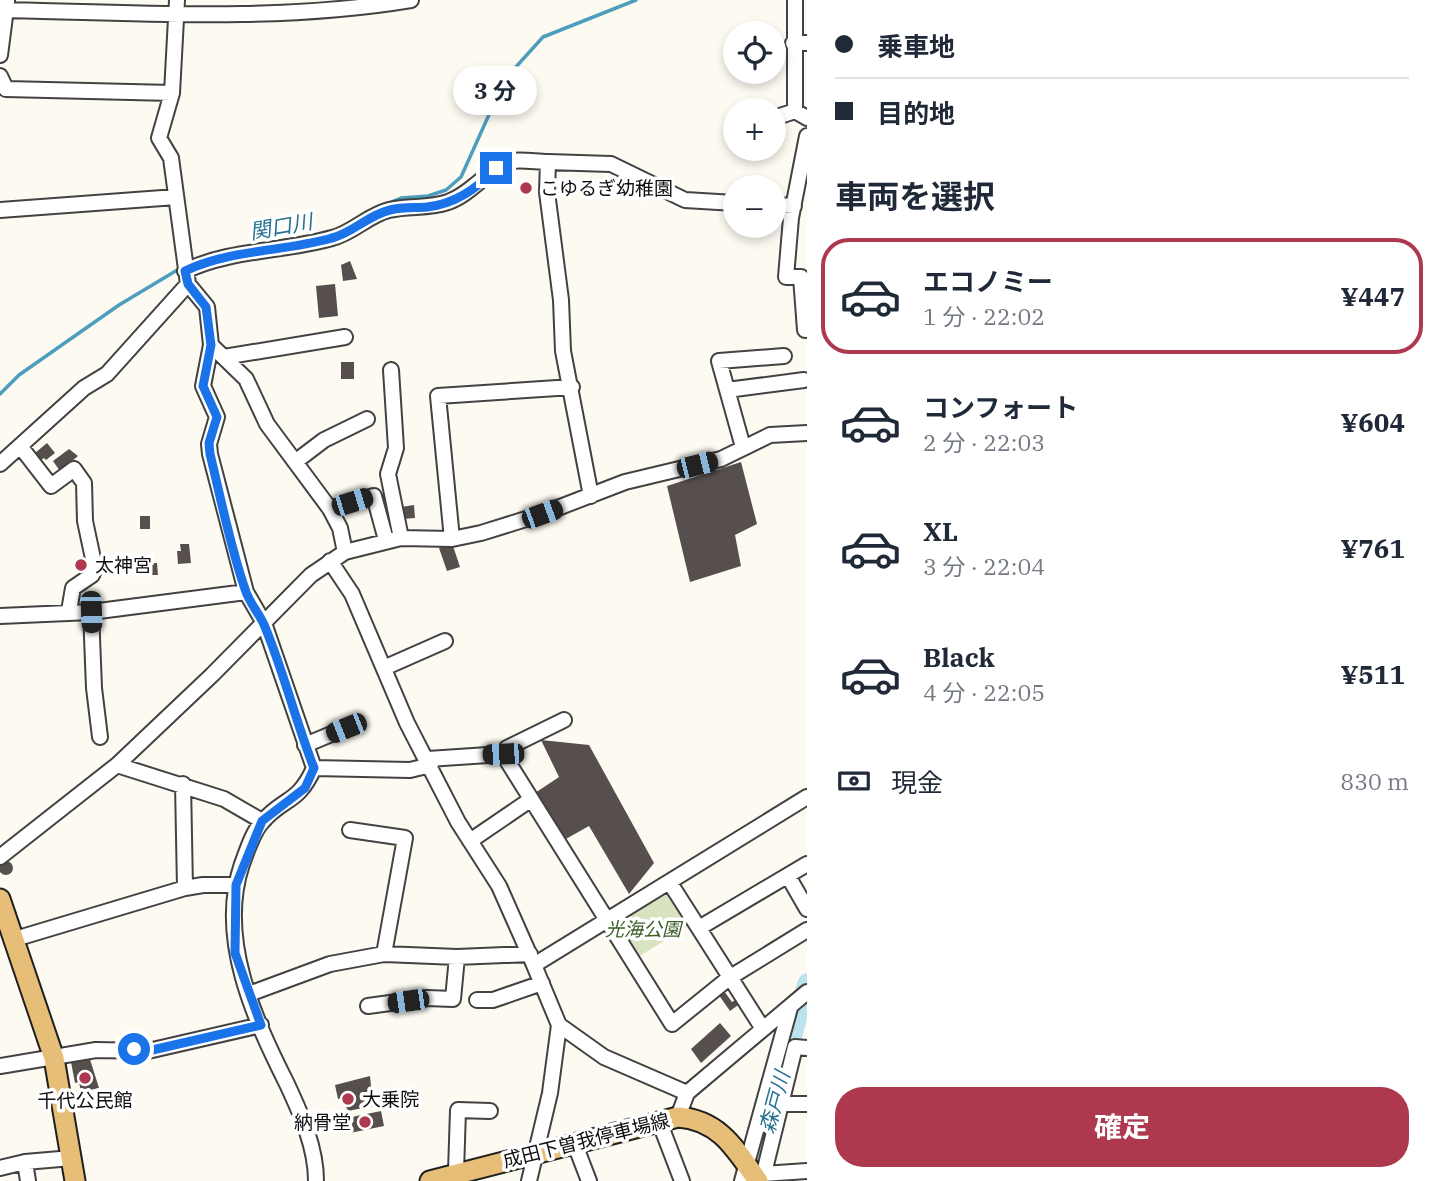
<!DOCTYPE html>
<html lang="ja">
<meta charset="utf-8">
<style>
body{margin:0;font-family:"IBM Plex Serif","Noto Sans JP",serif;background:#f2f2f3;color:#1f2937;height:100vh;display:flex;flex-direction:column;font-size:26px;white-space:nowrap}
*{box-sizing:border-box;margin:0}
p{font-size:23px;color:#747a83}
.icon{flex:none;width:38px;height:38px;fill:none;stroke:currentColor;stroke-width:2;stroke-linecap:round;stroke-linejoin:round}
.map{position:relative;flex:1;overflow:hidden}
.panel{display:flex;flex-direction:column;background:#fff;width:630px}
.panel>*{flex:none}
.top-card{display:grid;align-content:center;height:154px;padding:0 28px;background:#fff}
.controls{position:absolute;left:723px;top:21px;display:grid;gap:14px}
.controls a{display:grid;place-items:center;width:63px;height:63px;border-radius:50%;background:#fff;box-shadow:0 4px 10px #0003;font-size:35px}
.end{position:absolute;width:32px;height:32px;margin:-16px;border:9px solid #1a73e8;background:#fff;box-shadow:0 0 0 4px #fff}
.from{border-radius:50%}
.bubble{position:absolute;height:49px;border-radius:24px;background:#fff;box-shadow:0 4px 10px #0003;font-size:23px;font-weight:700;line-height:49px;text-align:center}
.car{position:absolute;width:21px;height:42px;margin:-21px -10px;border-radius:9px;box-shadow:0 0 5px 2px #0007;background:linear-gradient(#222 24%,#8ab4d8 0 40%,#222 0 76%,#8ab4d8 0 86%,#222 0)}
.top-card b{display:flex;align-items:center;gap:24px;height:66px;font-size:26px}
.top-card b+b{border-top:2px solid #e0e1e3}
.top-card i{width:18px;height:18px;background:#1f2937}
ul{padding:0;list-style:none}
li{display:flex;align-items:center;gap:21px;height:116px;margin:0 14px 10px;padding:0 14px;border:4px solid transparent;border-radius:28px}
li div{flex:1}
li b{display:block;font-size:26px}
li em{font-style:normal;font-weight:700}
li.on{border-color:#ae384d}
li>.icon{width:63px;height:63px;stroke-width:1.5}
h2{padding:0 28px;font-size:32px;line-height:84px}
.pay{display:flex;align-items:center;gap:18px;height:77px;padding:0 28px;font-size:26px}
.pay p{margin-inline-start:auto}
.button{display:flex;gap:14px;margin-top:auto;padding:14px 28px}
.button a{flex:1;height:80px;border-radius:28px;background:#ae384d;color:#fff;font-size:28px;font-weight:700;line-height:80px;text-align:center}
main{display:flex;flex:1;min-height:0}
.map>svg:first-child{display:block}
.green{fill:#d7e4bf}
.lines{fill:none;stroke-linecap:round;stroke-linejoin:round}
.stream{stroke:#4d9ebd;stroke-width:3.5}
.river{stroke:#bde2ef;stroke-width:19}
.building{fill:#564f4d}
.minor-casing{stroke:#424242;stroke-width:18}
.major-casing{stroke:#202020;stroke-width:23}
.minor{stroke:#fff;stroke-width:14}
.major{stroke:#e7be78;stroke-width:19}
.route{stroke:#1a73e8;stroke-width:9}
.poi-dot{fill:#ae384d;stroke:#fff;stroke-width:2.5}
.labels{text-anchor:middle;dominant-baseline:central;stroke-width:7;stroke-linejoin:round;paint-order:stroke}
.poi-label{font-size:19px;fill:#0f0f0f;stroke:#fff;text-anchor:start}
.park-label{font-size:19px;font-style:italic;fill:#3a5f27;stroke:#fff}
.street-label{font-size:19px;fill:#0f0f0f;stroke:#fff}
.water-label{font-size:21px;font-style:italic;fill:#277191;stroke:#fff}
</style>
<main>
<div class="map">
<svg width="807" height="1181" viewBox="0 0 807 1181">
<rect width="100%" height="100%" fill="#fdfaf2"/>
<!-- green -->
<path class="green" d="M664,891L669,892L690,925L633,960L614,922Z"/>
<g class="lines">
<!-- stream -->
<path class="stream" d="M369,211L401,198L428,196L446,190L461,177L505,79L543,37L636,0
M338,229L356,219
M0,394L19,375L119,305L179,269"/>
<!-- river -->
<path class="river" d="M753,1181L807,983"/>
</g>
<!-- building -->
<path class="building" d="M350,261L357,279L343,281L341,265Z
M335,284L338,316L319,318L316,286Z
M341,362H354V379H341Z
M47,443L55,453L46,460L44,458L41,460L35,453Z
M69,449L78,456L60,471L53,461Z
M741,462L757,524L735,535L741,566L690,582L667,486Z
M414,505L415,518L402,519L401,507Z
M140,516H150V529H140Z
M452,543L460,567L447,571L439,548Z
M180,544H189L191,563L178,564L177,551H181Z
M146,563H157L158,575H147Z
M541,740L589,745L654,863L629,894L589,826L564,840L535,793L559,777Z
M-1 868a7 7 0 1 1 14 0a7 7 0 1 1-14 0Z
M724,985L727,989L724,991L732,1002L737,999L741,1003L730,1011L716,991Z
M720,1023L731,1036L701,1063L691,1049Z
M88,1053L99,1088L81,1092L79,1082L75,1083L71,1062Z
M370,1076L373,1106L348,1111L342,1098L338,1099L335,1085Z
M381,1111L384,1126L350,1133L347,1118Z"/>
<g class="lines">
<defs>
<path id="minor" d="M177,0L172,93L159,138L171,158L188,284L207,307L211,345L246,379L267,424L330,509L340,528L345,552
M795,0V111
M7,10C141,13 278,22 411,0
M793,43H807
M0,55L7,1
M0,76L6,89L172,93
M774,118L795,111L807,118
M548,162L611,164L685,200L735,203
M774,205L794,206
M0,210L176,197
M185,271C231,249 283,252 332,238C353,233 368,215 389,210C409,205 429,209 448,202C472,194 491,166 511,161C522,159 537,162 548,162L547,192L561,300L563,351L591,496
M805,330L801,277H786L791,218L807,136
M211,345L203,386L217,417L209,444L210,454L246,592L264,623L314,768
M224,357L345,337
M391,370L396,448L388,474L401,538
M727,390L804,380
M20,446L51,486L74,469L84,483L85,521L95,568L92,575L73,588L69,611
M743,447L719,361L784,356
M295,462L324,440L367,419
M0,464L84,388L107,374L188,284
M330,509L374,496L386,540
M452,539L438,396L572,387
M330,561L352,594L407,723L458,822L499,886L534,965
M91,612L94,688L100,737
M0,616L91,612L246,592
M386,667L445,641
M564,720L507,748L503,754L672,1024L729,978L807,930
M305,745L346,728
M428,759L503,754
M117,765L224,799L262,821
M183,784L185,888
M350,830L405,838L384,954
M470,841L530,800
M0,857L117,765L212,675L311,575L345,552L401,538L452,539L481,533L542,514L625,482L721,459L770,435L807,433
M788,876L807,909
M670,883L763,1029
M699,928L807,864
M15,939L185,888L203,885H236
M249,994L330,964L384,954L457,957L530,954
M477,1000H493L542,983
M368,1006L427,998L453,999L457,957
M559,1025L604,1057L687,1093
M0,1066L96,1050L148,1051L261,1025
M780,1104H807
M678,1117L687,1093L807,992
M659,1121L682,1181
M574,1142L589,1181
M25,1162L28,1181
M0,1168L25,1162L72,1158
M456,1172L458,1110L490,1111
M763,1174L807,1171
M316,1181C316,1147 301,1114 287,1084C254,1018 217,938 242,864C247,851 253,831 263,821C284,797 298,804 314,768L410,770L431,765
M529,1181L550,1093L559,1025L534,965L807,797
M742,1181L790,1008
M762,1181L795,1047L807,1048"/>
<path id="major" d="M0,899L54,1058L75,1181
M430,1181L678,1117C720,1120 736,1150 758,1181"/>
</defs>
<!-- minor casing -->
<use href="#minor" class="minor-casing"/>
<!-- major casing -->
<use href="#major" class="major-casing"/>
<!-- minor -->
<use href="#minor" class="minor"/>
<!-- major -->
<use href="#major" class="major"/>
</g>
<g class="lines">
<!-- route -->
<path class="route" d="M134,1049L148,1051L261,1025L235,953L236,885L262,821L305,788L314,768C296,722 284,673 265,627C260,614 249,603 245,589C230,546 221,499 210,454L209,443L217,417L203,386L211,345L206,307L188,284L185,271C231,249 283,252 332,238C353,233 368,215 390,210C402,207 415,208 427,207C455,204 478,188 496,168"/>
</g>
<!-- markers -->
<g class="poi-dot">
<circle cx="526" cy="188" r="7"/>
<circle cx="81" cy="565" r="7"/>
<circle cx="85" cy="1078" r="7"/>
<circle cx="348" cy="1099" r="7"/>
<circle cx="365" cy="1122" r="7"/>
</g>
<g class="labels">
<!-- poi labels -->
<g class="poi-label">
<text x="540" y="188">こゆるぎ幼稚園</text>
<text x="95" y="565">太神宮</text>
<text x="362" y="1099">大乗院</text>
<text x="85" y="1100" text-anchor="middle">千代公民館</text>
<text x="351" y="1122" text-anchor="end">納骨堂</text>
</g>
<!-- park labels -->
<g class="park-label">
<text x="643" y="929">光海公園</text>
</g>
<!-- street labels -->
<g class="street-label">
<text transform="translate(586 1140) rotate(-14)">成田下曽我停車場線</text>
</g>
<!-- water labels -->
<g class="water-label">
<text transform="translate(281 226) rotate(-10)">関口川</text>
<text transform="translate(774 1102) rotate(-75)">森戸川</text>
</g>
</g>
</svg>
<div class="controls">
<a><svg class="icon" aria-label="locate" viewBox="0 0 24 24"><circle cx="12" cy="12" r="6"/><path d="M12 2v4M12 18v4M2 12h4M18 12h4"/></svg></a>
<a>+</a>
<a>−</a>
</div>
<i class="end from" style="left:134px;top:1049px"></i>
<i class="end" style="left:496px;top:168px"></i>
<div class="bubble" style="left:453px;top:66px;width:84px">3 分</div>
<i class="car" style="left:697px;top:465px;rotate:76deg"></i>
<i class="car" style="left:352px;top:502px;rotate:73deg"></i>
<i class="car" style="left:542px;top:514px;rotate:70deg"></i>
<i class="car" style="left:91px;top:612px;rotate:178deg"></i>
<i class="car" style="left:346px;top:728px;rotate:248deg"></i>
<i class="car" style="left:503px;top:754px;rotate:268deg"></i>
<i class="car" style="left:408px;top:1001px;rotate:262deg"></i>
</div>
<section class="panel">
<div class="top-card">
<b><i class="from"></i>乗車地</b>
<b><i></i>目的地</b>
</div>
<h2>車両を選択</h2>
<ul>
<li class="on"><svg class="icon" aria-label="car" viewBox="0 0 24 24"><path d="M5 17H2v-5l4-1 3-4h7l3 4 3 1v5h-3M9 17h6M6 11h13"/><circle cx="7" cy="17" r="2"/><circle cx="17" cy="17" r="2"/></svg><div><b>エコノミー</b><p>1 分 · 22:02</p></div><em>¥447</em></li>
<li><svg class="icon" aria-label="car" viewBox="0 0 24 24"><path d="M5 17H2v-5l4-1 3-4h7l3 4 3 1v5h-3M9 17h6M6 11h13"/><circle cx="7" cy="17" r="2"/><circle cx="17" cy="17" r="2"/></svg><div><b>コンフォート</b><p>2 分 · 22:03</p></div><em>¥604</em></li>
<li><svg class="icon" aria-label="car" viewBox="0 0 24 24"><path d="M5 17H2v-5l4-1 3-4h7l3 4 3 1v5h-3M9 17h6M6 11h13"/><circle cx="7" cy="17" r="2"/><circle cx="17" cy="17" r="2"/></svg><div><b>XL</b><p>3 分 · 22:04</p></div><em>¥761</em></li>
<li><svg class="icon" aria-label="car" viewBox="0 0 24 24"><path d="M5 17H2v-5l4-1 3-4h7l3 4 3 1v5h-3M9 17h6M6 11h13"/><circle cx="7" cy="17" r="2"/><circle cx="17" cy="17" r="2"/></svg><div><b>Black</b><p>4 分 · 22:05</p></div><em>¥511</em></li>
</ul>
<div class="pay"><svg class="icon" aria-label="cash" viewBox="0 0 24 24"><path d="M3 7h18v10H3z"/><circle cx="12" cy="12" r="2"/></svg>現金<p>830 m</p></div>
<div class="button"><a>確定</a></div>
</section>
</main>
